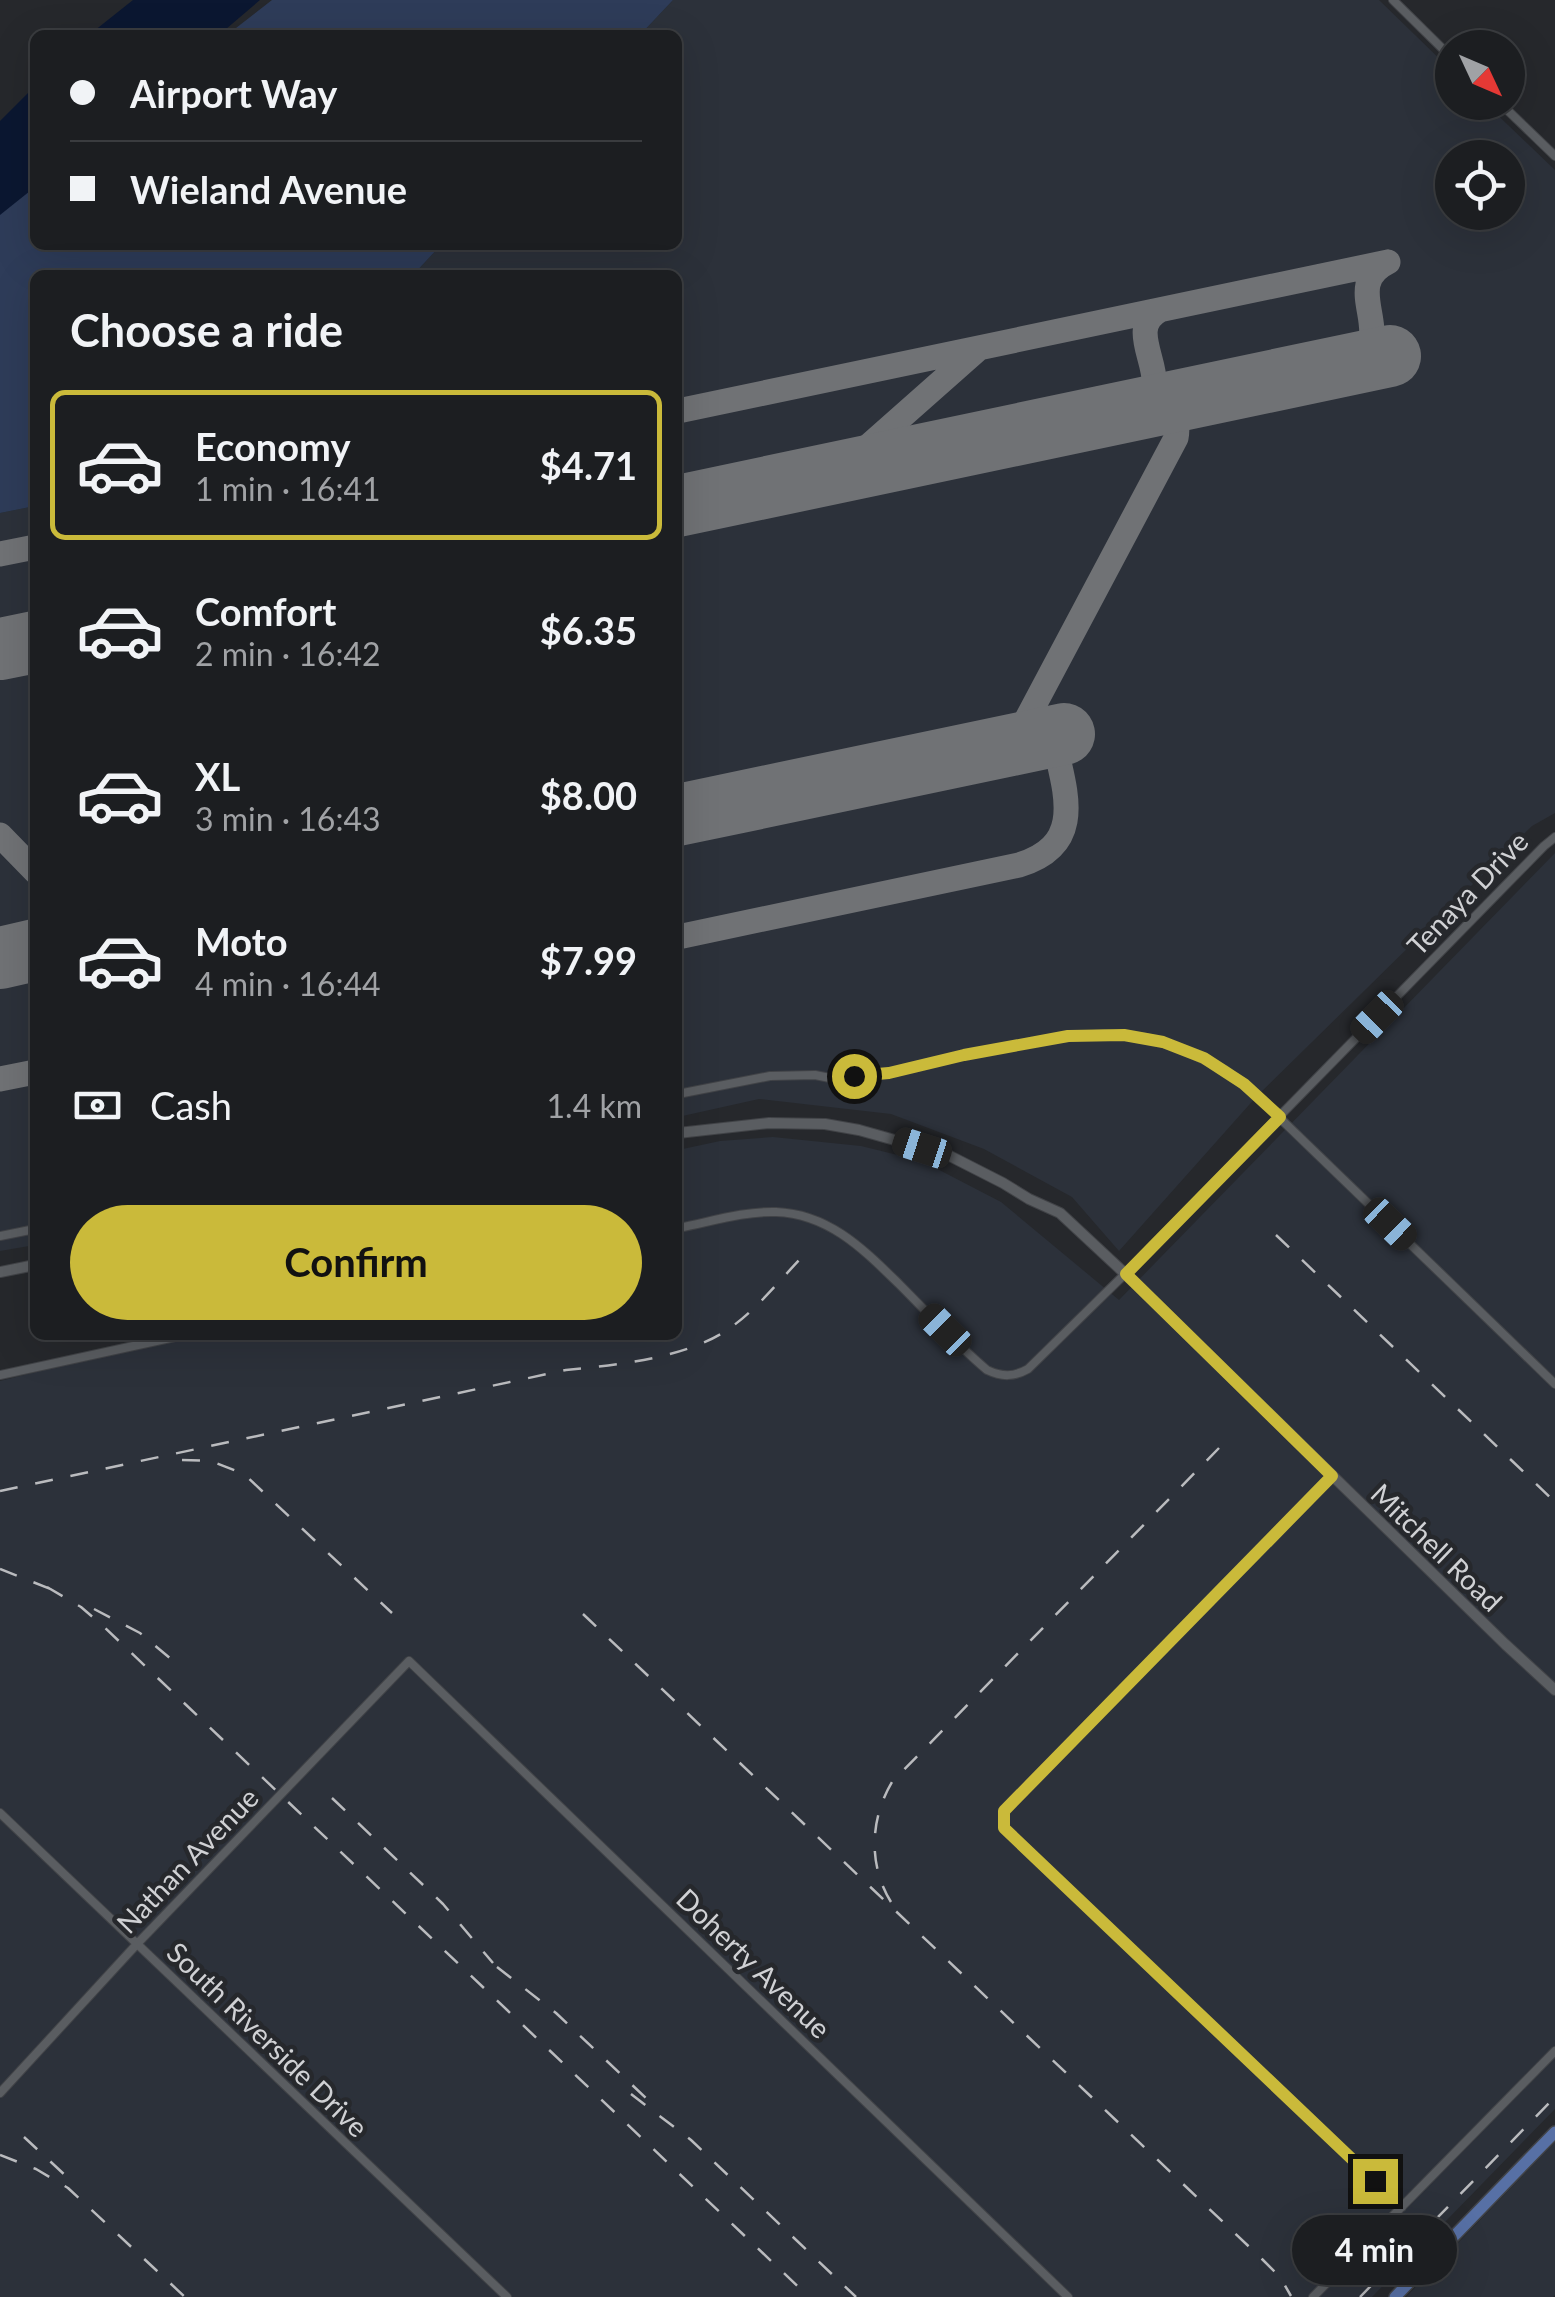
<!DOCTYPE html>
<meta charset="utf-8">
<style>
body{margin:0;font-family:Lato,sans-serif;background:#25272a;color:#f1f3f6;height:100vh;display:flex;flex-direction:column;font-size:38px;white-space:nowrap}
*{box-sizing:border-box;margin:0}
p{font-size:32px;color:#a0a2a5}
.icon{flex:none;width:55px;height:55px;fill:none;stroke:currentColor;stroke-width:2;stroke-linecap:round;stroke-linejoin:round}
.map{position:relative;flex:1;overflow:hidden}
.drawer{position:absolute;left:30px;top:270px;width:652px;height:1070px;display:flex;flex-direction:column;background:#1c1e21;border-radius:15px;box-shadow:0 10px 40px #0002,0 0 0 2px #3a3c3f}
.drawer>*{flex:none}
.guide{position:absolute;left:30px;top:30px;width:652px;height:220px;border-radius:15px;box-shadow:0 10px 40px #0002,0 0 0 2px #3a3c3f;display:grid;align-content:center;height:220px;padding:0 40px;background:#1c1e21}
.needle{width:65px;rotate:134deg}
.controls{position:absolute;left:1435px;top:30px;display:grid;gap:20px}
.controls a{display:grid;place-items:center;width:90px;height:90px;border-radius:50%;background:#1c1e21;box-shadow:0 10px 40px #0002,0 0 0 2px #3a3c3f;font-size:50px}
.end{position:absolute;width:45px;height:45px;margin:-22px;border:12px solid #caba3a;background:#111;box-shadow:0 0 0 5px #111}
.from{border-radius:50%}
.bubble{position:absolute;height:70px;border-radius:35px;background:#1c1e21;box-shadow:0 10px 40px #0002,0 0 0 2px #3a3c3f;font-size:32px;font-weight:700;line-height:70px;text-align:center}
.car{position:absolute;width:30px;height:60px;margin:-30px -15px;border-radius:12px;box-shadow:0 0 8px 2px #0007;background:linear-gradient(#222 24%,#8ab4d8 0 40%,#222 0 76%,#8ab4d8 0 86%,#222 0)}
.guide b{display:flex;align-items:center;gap:35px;height:95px;font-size:38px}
.guide b+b{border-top:2px solid #3a3c3f}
.guide i{width:25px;height:25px;background:#f1f3f6}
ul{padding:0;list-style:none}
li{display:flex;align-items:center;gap:30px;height:150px;margin:0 20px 15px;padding:0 20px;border:5px solid transparent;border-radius:15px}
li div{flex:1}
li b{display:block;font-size:38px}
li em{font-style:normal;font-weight:700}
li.selected{border-color:#caba3a}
li>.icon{width:90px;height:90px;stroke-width:1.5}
h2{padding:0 40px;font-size:45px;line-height:120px}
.pay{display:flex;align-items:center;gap:25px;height:110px;padding:0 40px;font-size:38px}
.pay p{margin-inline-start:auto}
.primary-button{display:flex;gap:20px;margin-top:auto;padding:20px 40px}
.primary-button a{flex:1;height:115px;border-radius:60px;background:#caba3a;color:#111;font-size:40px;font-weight:700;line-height:115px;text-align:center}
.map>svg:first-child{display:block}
.built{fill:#2c313a;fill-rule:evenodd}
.green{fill:#2e3c59}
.water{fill:#0b1731}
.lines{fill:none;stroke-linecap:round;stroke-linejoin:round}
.taxiway{stroke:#707275;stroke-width:25}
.runway{stroke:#707275;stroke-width:62}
.minor-casing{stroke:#414347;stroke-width:10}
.secondary-casing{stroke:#414347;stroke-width:12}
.primary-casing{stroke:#414347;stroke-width:14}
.minor{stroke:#5a5d61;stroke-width:8}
.secondary{stroke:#5a5d61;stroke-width:10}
.primary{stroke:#5770a5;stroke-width:11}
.rail{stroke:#babbbe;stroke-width:2.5;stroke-dasharray:18 18;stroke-linecap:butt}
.route{stroke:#caba3a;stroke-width:12}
.labels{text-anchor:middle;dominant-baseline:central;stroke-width:9;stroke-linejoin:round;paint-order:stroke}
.street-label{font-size:28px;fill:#d0d1d4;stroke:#26282c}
</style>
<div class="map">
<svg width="1555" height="2297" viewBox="0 0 1555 2297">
<rect width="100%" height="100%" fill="#26282c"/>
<!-- built -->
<path class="built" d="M673,0H1379L1452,71V102L1485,103L1555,170V813L1532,826L1257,1096L1119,1251L1072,1197L984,1149L891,1114L759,1099L678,1117V275H413L441,245H678V35H640ZM1452,158H1508V212H1452Z
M35,506V1245L0,1251V513Z
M1555,853V2109L1372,2297H0V1381L184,1335H678V1150L720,1141L773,1137L861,1146L922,1161L1001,1202L1119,1300Z
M1555,2142V2295L1553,2297H1406Z"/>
<!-- green -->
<path class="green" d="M272,0H673L640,35H227Z
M35,185V245H441L413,275H35V506L0,513V212Z"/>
<!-- water -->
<path class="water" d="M133,0H260L219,35H89Z
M35,86V187L0,215V121Z"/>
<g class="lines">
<!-- taxiway -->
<path class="taxiway" d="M1347,365C1405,340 1336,287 1388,262
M1140,409C1180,381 1119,332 1160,310
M678,411L1388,262
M828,475L847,465L977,350
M0,554L35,547
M1013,745L1176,438C1181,411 1163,407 1140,409
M0,835L35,871
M678,937L1019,865C1088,844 1064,789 1053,736
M0,1079L35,1072"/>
<!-- runway -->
<path class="runway" d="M678,506L1390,356
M0,649L35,642
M678,815L1064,734
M0,958L35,950"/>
<defs>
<path id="minor" d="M1393,0L1452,58
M1499,102L1555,156
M678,1094L770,1076L815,1075L835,1079L889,1073L964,1055L1057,1038L1104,1034L1147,1038L1182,1049L1225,1070L1257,1096L1555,1384
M678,1228C710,1222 743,1211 776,1212C829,1214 863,1249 899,1284C928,1313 956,1344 987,1370C1002,1377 1014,1377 1028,1369L1126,1273L1544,846L1555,837
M0,1236L35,1229
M0,1375L184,1335
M1332,1476L1004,1811V1828L1402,2207
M0,1813L507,2297
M0,2093L136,1945L409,1661L1068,2297
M1313,2297L1555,2051"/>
<path id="secondary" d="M678,1133L769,1123L825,1124L859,1130L948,1155L1003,1183L1029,1199L1060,1213L1134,1282L1505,1644L1555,1690
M0,1272L35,1265"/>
<path id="primary" d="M1395,2297L1555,2132"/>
</defs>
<!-- minor casing -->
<use href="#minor" class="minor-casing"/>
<!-- secondary casing -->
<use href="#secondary" class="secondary-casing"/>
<!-- primary casing -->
<use href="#primary" class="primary-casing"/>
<!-- minor -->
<use href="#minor" class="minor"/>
<!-- secondary -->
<use href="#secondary" class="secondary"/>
<!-- primary -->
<use href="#primary" class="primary"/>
<!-- rail -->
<path class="rail" d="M1276,1235L1555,1502
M182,1460L211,1461L244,1474L392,1613
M0,1491L566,1370C617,1365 688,1358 730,1328C757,1309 779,1281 802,1257
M0,1569L58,1592
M47,1587L81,1607L102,1625L809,2297
M94,1609L140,1633L177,1664
M583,1614L1262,2259L1280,2277L1291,2296
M332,1798L443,1904L493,1963
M891,1902C868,1865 870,1819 892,1782L1219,1448
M497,1967L556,2013L647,2099
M631,2094L691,2140L856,2297
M24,2137L67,2177
M0,2155L36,2169L68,2188L185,2297
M1360,2297L1555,2097"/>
</g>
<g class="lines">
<!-- route -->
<path class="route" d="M854,1076L889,1073L964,1055L1068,1036L1124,1035L1163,1042L1204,1058L1244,1084L1280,1117L1126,1274L1332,1476L1004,1811V1828L1375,2181"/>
</g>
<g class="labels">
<!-- street labels -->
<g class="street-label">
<text transform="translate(1467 893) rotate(-46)">Tenaya Drive</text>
<text transform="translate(1437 1547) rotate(44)">Mitchell Road</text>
<text transform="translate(187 1860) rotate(-46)">Nathan Avenue</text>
<text transform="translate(754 1963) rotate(44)">Doherty Avenue</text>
<text transform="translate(268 2039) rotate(44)">South Riverside Drive</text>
</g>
</g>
</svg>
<div class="controls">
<a><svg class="needle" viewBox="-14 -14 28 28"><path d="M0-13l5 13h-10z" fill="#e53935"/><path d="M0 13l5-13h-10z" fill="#a0a2a5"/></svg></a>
<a><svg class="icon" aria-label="locate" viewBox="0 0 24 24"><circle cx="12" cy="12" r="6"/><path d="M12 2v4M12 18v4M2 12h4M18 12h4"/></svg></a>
</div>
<i class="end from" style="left:854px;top:1076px"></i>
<i class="end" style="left:1375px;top:2181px"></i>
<div class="bubble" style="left:1292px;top:2215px;width:165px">4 min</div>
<i class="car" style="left:1377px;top:1017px;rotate:224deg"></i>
<i class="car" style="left:922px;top:1148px;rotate:288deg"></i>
<i class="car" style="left:1390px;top:1224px;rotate:134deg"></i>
<i class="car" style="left:945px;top:1330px;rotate:315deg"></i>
<div class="guide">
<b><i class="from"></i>Airport Way</b>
<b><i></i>Wieland Avenue</b>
</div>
<section class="drawer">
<h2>Choose a ride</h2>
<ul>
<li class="selected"><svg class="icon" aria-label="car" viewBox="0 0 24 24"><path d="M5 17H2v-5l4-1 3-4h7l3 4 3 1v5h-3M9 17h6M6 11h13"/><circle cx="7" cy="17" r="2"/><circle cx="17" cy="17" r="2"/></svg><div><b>Economy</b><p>1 min · 16:41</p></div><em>$4.71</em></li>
<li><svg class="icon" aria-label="car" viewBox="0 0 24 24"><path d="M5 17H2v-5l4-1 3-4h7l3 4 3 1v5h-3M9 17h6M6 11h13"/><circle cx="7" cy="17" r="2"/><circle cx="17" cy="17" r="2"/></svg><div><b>Comfort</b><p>2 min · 16:42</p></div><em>$6.35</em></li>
<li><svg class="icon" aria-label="car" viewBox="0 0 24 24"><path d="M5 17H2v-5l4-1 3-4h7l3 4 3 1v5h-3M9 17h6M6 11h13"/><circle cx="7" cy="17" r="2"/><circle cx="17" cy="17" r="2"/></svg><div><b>XL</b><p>3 min · 16:43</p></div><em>$8.00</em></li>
<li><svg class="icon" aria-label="car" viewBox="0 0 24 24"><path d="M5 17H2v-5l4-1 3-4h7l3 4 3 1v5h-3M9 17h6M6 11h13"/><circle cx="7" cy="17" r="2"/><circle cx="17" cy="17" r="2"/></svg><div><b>Moto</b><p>4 min · 16:44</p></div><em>$7.99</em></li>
</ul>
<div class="pay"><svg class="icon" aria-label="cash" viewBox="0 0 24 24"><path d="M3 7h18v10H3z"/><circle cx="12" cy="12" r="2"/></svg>Cash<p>1.4 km</p></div>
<div class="primary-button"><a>Confirm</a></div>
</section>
</div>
